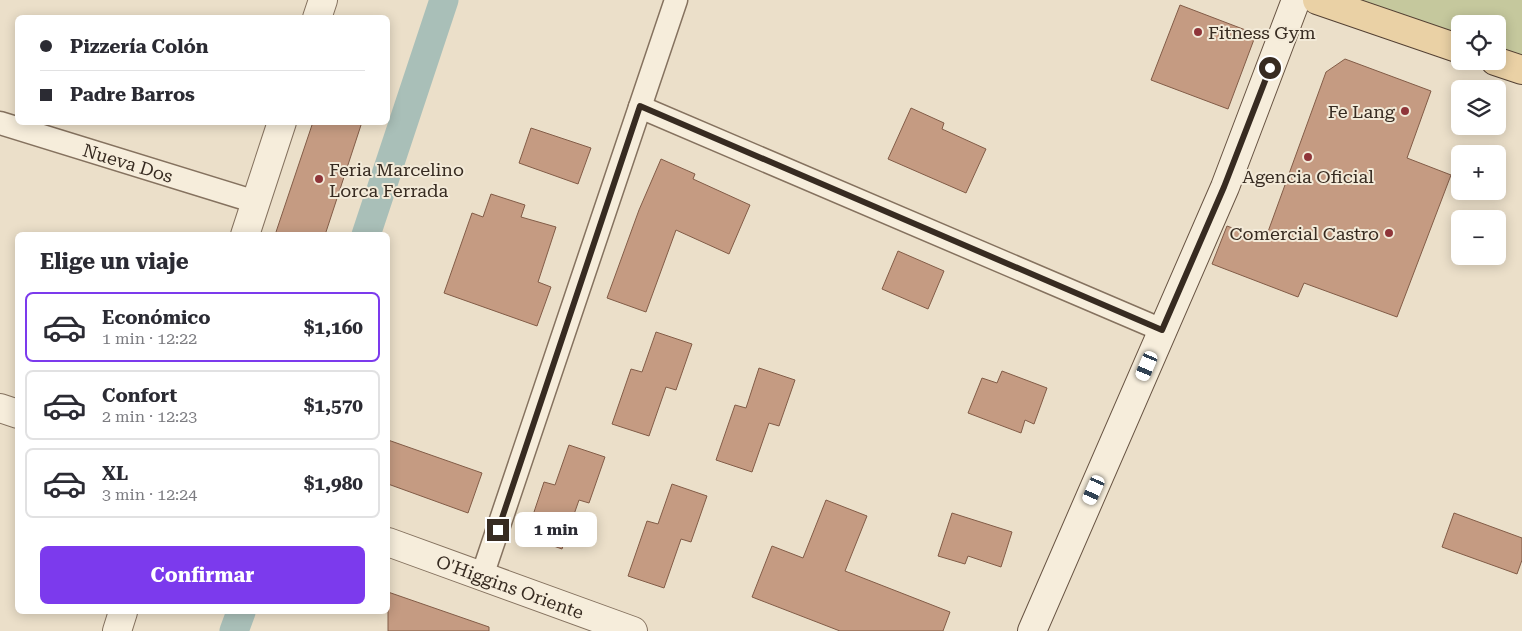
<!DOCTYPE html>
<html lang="es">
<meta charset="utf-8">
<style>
body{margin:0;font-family:"Roboto Serif",serif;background:#f2f2f3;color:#2b2b33;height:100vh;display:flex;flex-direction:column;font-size:19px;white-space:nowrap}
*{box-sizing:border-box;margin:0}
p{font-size:16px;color:#7c7c81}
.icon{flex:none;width:28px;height:28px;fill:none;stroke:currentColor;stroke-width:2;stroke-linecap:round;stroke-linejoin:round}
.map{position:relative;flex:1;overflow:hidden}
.panel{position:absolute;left:15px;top:232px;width:375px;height:382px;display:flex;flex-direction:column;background:#fff;border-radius:8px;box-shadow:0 2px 12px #0003}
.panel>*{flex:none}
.hud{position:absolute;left:15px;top:15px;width:375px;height:110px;border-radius:8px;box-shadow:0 2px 12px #0003;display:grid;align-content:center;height:110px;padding:0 25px;background:#fff}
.controls{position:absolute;left:1451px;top:15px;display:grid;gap:10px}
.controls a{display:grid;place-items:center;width:55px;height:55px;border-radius:8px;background:#fff;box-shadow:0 2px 12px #0003;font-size:25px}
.end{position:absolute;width:22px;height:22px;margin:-11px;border:6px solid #372b21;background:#fff;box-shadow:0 0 0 2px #fff}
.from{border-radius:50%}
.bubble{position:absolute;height:35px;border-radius:8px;background:#fff;box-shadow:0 2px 12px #0003;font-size:16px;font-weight:700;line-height:35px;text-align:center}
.car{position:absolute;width:15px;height:30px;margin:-15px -8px;border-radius:6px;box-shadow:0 0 4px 1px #0007;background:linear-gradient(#fff 24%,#345 0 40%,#fff 0 76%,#345 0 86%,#fff 0)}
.hud b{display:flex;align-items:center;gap:18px;height:48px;font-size:19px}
.hud b+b{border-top:1px solid #e1e1e2}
.hud i{width:12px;height:12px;background:#2b2b33}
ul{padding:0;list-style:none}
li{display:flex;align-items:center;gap:15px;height:70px;margin:0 10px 8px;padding:0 15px;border:2px solid #e1e1e2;border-radius:8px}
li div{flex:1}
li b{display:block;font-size:19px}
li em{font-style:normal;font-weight:700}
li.selected{border-color:#7c3aed}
li>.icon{width:45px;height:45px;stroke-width:1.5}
h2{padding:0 25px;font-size:22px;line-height:60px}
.button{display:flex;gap:10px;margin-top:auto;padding:10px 25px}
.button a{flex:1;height:58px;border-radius:8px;background:#7c3aed;color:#fff;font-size:20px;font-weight:700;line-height:58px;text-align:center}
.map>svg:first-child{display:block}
.green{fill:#c5c89d}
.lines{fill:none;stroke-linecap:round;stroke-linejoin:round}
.canal{stroke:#a9bfb8;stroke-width:29}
.building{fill:#c59b82;stroke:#825c47}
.minor-casing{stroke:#85725f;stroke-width:25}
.tertiary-casing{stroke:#85725f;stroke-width:30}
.secondary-casing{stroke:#675342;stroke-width:30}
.primary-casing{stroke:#544133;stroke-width:30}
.minor{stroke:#f6eddb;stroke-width:22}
.tertiary{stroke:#f6eddb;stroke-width:28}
.secondary{stroke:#f6eddb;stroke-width:28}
.primary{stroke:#ead1a5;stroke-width:28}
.route{stroke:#372b21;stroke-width:6}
.poi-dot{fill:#8f3539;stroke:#f3ead8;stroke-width:2}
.labels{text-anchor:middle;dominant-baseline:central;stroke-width:4;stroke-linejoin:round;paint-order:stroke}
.poi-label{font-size:18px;fill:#372b21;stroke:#f3ead8;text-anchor:start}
.street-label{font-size:18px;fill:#372b21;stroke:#f3ead8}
</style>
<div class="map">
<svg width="1522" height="631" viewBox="0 0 1522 631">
<rect width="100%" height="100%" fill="#ebdfc9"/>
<!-- green -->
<path class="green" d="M1362,0H1522V56L1498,48V24H1460V34Z"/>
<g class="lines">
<!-- canal -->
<path class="canal" d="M366,235L444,0
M234,631L241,612"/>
</g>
<!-- building -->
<path class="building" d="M1180,5L1256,34L1228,109L1151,80Z
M1345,59L1431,91L1407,158L1451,175L1397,317L1304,283L1298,297L1212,264L1227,226L1265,240L1326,72Z
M911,108L944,123L942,129L986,149L966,193L888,159Z
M313,122H362L325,235H275Z
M531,128L591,148L578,184L519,163Z
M661,159L695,174L693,179L750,205L729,254L676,230L646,312L607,298L639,210Z
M491,194L525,205L521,217L556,227L538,282L551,287L537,326L444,293L472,213L483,217Z
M898,251L944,271L928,309L882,289Z
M656,332L692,344L676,390L666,387L649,436L612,424L631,369L642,372Z
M759,368L795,380L779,426L769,423L752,472L716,460L735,405L746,408Z
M1002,371L1047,388L1034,424L1025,420L1021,433L968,413L982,378L997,383Z
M388,440L482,473L468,513L388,484Z
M569,445L605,457L589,503L579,500L562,549L526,536L544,482L555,485Z
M672,484L707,496L691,542L681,539L664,588L628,576L647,521L658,524Z
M826,500L867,516L845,571L950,612L943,631H840L752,597L772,546L803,558Z
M952,513L1012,532L1001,567L968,556L965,564L938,556Z
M1454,513L1522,538V560L1517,574L1442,547Z
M388,592L489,627V631H388Z"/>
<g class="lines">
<defs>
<g id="minor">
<path d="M640,107L1162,330"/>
<path id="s1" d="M0,123L256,202"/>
<path d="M482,576L676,0"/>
</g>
<g id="tertiary">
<path d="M317,18L323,0"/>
<path d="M245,235L282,122"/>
<path d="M0,408L18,414"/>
<path id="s2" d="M388,542L633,631"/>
<path d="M117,631L123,612"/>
</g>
<path id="secondary" d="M1032,631L1225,187L1296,0"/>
<path id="primary" d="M1317,0L1460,49
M1495,61L1522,70"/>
</defs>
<!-- minor casing -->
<use href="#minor" class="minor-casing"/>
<!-- tertiary casing -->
<use href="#tertiary" class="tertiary-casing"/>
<!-- secondary casing -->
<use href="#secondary" class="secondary-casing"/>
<!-- primary casing -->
<use href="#primary" class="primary-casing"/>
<!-- minor -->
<use href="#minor" class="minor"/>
<!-- tertiary -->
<use href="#tertiary" class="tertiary"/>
<!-- secondary -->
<use href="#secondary" class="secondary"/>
<!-- primary -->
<use href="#primary" class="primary"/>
</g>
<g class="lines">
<!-- route -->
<path class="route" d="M498,530L640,106L1162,330L1224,187L1270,68"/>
</g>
<!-- markers -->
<g class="poi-dot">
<circle cx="1198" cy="32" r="5"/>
<circle cx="1405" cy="111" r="5"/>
<circle cx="1308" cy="157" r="5"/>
<circle cx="319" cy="179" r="5"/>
<circle cx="1389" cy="233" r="5"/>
</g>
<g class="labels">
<!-- poi labels -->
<g class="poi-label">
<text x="1208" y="32">Fitness Gym</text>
<text x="1395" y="111" text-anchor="end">Fe Lang</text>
<text x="329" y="169">Feria Marcelino<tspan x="329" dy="21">Lorca Ferrada</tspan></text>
<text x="1308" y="176" text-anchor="middle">Agencia Oficial</text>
<text x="1379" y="233" text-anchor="end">Comercial Castro</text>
</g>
<!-- street labels -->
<g class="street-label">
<text stroke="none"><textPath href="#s1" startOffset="134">Nueva Dos</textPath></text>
<text stroke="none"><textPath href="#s2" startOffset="130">O'Higgins Oriente</textPath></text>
</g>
</g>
</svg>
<div class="controls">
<a><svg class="icon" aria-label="locate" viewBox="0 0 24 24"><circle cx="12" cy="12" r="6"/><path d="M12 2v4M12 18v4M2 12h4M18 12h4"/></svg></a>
<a><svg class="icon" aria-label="layers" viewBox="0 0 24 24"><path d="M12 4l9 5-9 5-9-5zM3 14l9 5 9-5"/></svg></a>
<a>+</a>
<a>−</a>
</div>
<i class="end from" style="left:1270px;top:68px"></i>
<i class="end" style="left:498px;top:530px"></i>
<div class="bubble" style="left:515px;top:512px;width:82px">1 min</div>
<i class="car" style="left:1147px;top:366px;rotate:203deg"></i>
<i class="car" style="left:1094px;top:490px;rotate:204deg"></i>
<div class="hud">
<b><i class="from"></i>Pizzería Colón</b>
<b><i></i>Padre Barros</b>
</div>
<section class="panel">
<h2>Elige un viaje</h2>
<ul>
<li class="selected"><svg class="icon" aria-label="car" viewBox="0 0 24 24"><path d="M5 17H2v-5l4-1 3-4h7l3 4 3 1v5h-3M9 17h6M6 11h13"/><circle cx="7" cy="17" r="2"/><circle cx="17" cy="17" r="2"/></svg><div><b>Económico</b><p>1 min · 12:22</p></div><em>$1,160</em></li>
<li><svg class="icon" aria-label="car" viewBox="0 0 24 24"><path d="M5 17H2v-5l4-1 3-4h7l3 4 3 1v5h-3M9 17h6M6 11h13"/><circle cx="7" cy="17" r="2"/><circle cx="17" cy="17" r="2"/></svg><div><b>Confort</b><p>2 min · 12:23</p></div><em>$1,570</em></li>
<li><svg class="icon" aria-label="car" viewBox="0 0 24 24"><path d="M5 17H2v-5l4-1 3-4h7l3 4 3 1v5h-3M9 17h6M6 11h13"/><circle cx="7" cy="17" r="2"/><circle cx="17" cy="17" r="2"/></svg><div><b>XL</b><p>3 min · 12:24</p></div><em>$1,980</em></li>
</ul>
<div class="button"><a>Confirmar</a></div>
</section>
</div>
